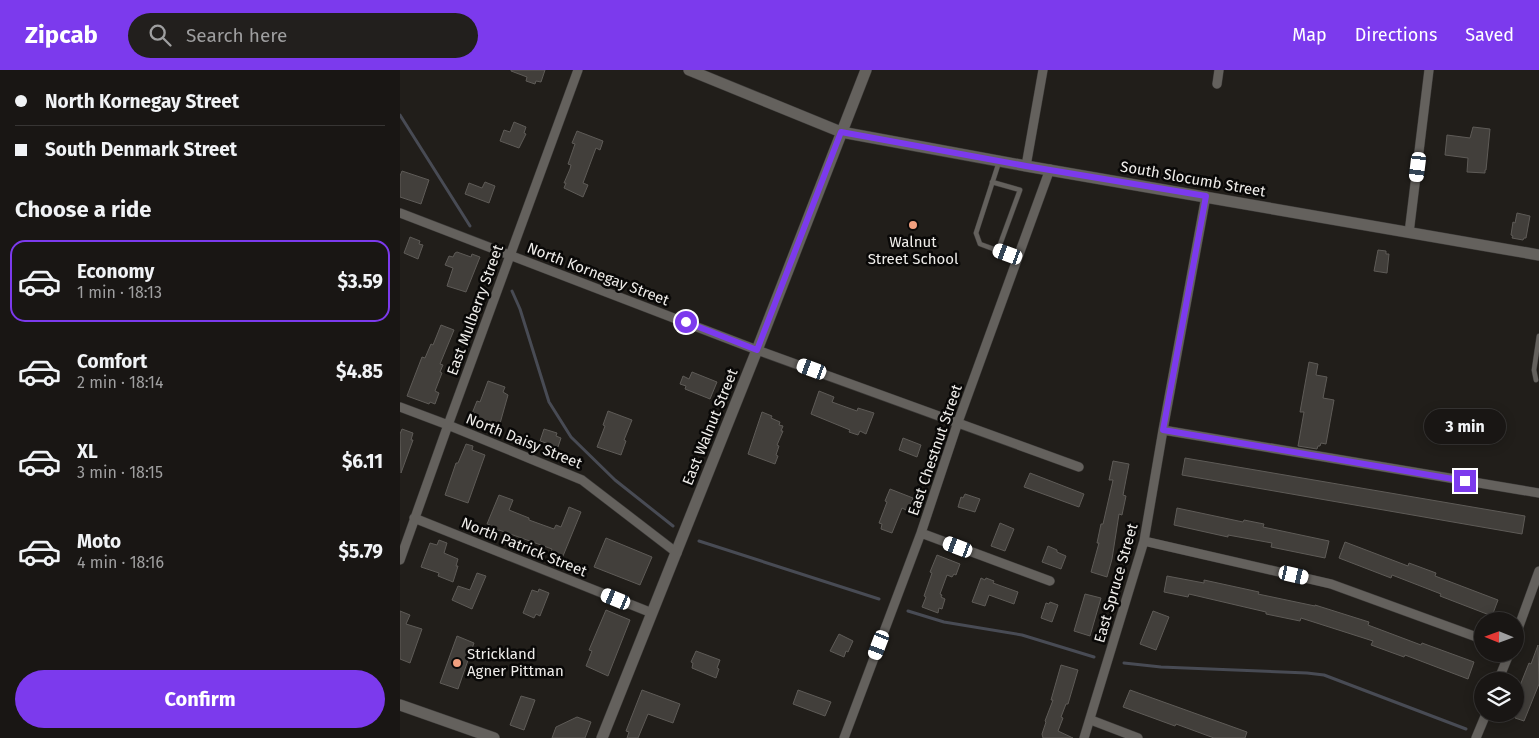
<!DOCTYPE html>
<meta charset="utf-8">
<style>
body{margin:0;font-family:"Fira Sans",sans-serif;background:#221f1d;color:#f1f3f6;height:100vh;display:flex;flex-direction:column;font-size:19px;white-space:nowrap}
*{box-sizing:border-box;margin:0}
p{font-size:16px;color:#9f9fa0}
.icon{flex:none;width:28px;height:28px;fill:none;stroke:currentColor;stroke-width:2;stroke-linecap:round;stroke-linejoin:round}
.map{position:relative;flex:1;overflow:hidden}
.details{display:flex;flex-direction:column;background:#191614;width:400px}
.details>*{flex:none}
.guide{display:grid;align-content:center;height:110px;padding:0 15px;background:#191614}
.needle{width:32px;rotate:271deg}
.buttons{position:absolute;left:1074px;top:542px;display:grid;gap:10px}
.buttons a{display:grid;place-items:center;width:50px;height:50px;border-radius:50%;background:#191614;box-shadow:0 2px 12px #0003,0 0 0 1px #373534;font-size:25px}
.end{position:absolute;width:22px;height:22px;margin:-11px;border:6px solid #7c3aed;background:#fff;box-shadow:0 0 0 2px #fff}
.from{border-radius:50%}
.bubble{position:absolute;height:35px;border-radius:18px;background:#191614;box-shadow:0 2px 12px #0003,0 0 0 1px #373534;font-size:16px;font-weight:700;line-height:35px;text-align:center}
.car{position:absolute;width:15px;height:30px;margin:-15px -8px;border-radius:6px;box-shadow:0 0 4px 1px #0007;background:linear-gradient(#fff 24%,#345 0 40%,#fff 0 76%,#345 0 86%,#fff 0)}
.guide b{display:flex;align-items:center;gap:18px;height:48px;font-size:19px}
.guide b+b{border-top:1px solid #373534}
.guide i{width:12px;height:12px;background:#f1f3f6}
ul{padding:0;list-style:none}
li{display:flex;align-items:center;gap:15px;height:82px;margin:0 10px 8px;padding:0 5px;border:2px solid transparent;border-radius:15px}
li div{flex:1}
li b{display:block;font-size:19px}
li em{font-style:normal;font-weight:700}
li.on{border-color:#7c3aed}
li>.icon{width:45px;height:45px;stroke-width:1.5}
h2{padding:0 15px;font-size:22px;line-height:60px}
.button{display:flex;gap:10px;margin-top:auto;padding:10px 15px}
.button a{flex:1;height:58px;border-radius:30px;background:#7c3aed;color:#fff;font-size:20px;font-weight:700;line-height:58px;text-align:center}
header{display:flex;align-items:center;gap:30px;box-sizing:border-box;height:70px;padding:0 25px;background:#7c3aed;color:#fff}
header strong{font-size:24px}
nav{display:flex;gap:28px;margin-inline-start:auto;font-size:18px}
.search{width:350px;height:45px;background:#221f1d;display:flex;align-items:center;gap:12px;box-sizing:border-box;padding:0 18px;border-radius:28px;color:#9f9fa0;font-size:19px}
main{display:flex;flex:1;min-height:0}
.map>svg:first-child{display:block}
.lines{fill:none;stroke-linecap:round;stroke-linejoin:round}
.stream{stroke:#484b54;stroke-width:3}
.building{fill:#423f3b;stroke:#5e5b57}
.service-casing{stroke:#3c3a38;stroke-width:5.5}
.minor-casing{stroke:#3c3a38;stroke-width:10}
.tertiary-casing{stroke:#3c3a38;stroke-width:12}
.service{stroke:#64615d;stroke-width:4.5}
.minor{stroke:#64615d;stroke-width:9}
.tertiary{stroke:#64615d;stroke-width:11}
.route{stroke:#7c3aed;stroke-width:6}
.poi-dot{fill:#f2a07f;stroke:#090807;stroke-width:2}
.labels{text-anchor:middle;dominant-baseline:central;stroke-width:5;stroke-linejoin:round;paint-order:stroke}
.street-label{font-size:15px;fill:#efedea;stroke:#090807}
.poi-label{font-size:15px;fill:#efedea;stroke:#090807}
</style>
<header>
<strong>Zipcab</strong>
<div class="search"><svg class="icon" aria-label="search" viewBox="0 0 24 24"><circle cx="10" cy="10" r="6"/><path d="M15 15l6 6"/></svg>Search here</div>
<nav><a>Map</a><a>Directions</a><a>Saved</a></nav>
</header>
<main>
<section class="details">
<div class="guide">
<b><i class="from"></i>North Kornegay Street</b>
<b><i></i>South Denmark Street</b>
</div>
<h2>Choose a ride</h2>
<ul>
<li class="on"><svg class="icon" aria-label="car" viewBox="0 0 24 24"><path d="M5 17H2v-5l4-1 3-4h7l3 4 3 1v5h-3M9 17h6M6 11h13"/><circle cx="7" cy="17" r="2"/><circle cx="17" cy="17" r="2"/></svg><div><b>Economy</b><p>1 min · 18:13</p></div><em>$3.59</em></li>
<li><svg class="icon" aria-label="car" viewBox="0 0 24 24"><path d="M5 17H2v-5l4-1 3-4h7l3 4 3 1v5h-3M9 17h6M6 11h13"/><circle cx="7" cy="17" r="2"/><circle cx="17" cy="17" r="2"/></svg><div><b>Comfort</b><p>2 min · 18:14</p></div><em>$4.85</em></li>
<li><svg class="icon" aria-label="car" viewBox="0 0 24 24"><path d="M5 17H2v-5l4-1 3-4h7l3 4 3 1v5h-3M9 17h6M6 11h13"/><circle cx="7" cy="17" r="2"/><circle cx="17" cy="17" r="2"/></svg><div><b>XL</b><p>3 min · 18:15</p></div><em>$6.11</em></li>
<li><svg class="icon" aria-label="car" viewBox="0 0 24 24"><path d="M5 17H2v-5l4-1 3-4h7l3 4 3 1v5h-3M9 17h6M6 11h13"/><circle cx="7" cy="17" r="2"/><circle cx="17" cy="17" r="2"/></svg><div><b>Moto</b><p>4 min · 18:16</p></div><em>$5.79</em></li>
</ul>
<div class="button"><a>Confirm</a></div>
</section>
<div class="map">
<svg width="1139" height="668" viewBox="0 0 1139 668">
<rect width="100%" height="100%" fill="#211e1a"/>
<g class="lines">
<!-- stream -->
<path class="stream" d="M0,45L70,156
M112,221L120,239L149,332L171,367L215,410L273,456
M299,471L479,529
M508,541L544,552L622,565L694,587
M724,593L761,597L907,603L924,605L1066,659"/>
</g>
<!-- building -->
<path class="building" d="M111,0H145L141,12L136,11L135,14L126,11L127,7L111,1Z
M114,52L126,57L124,63L126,64L119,78L100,71L104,60L110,62Z
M1073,57L1090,59L1086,100H1085V103L1067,102L1068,88L1045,85L1047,65L1070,68Z
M177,61L203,71L200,80L196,78L183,113L188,115L183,127L164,118L166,113H164L170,99L171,95L168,94L175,74L172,73Z
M2,101L29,110L21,134L0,127V106Z
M85,112L95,116L89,133L65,124L69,113L82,118Z
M1117,143L1130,146L1126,168H1124L1123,170L1112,168L1113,166L1111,165L1113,152L1115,153Z
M10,167L20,171L19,174L23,175L18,189L4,183Z
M978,180L986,181V184H989L987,203L974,201Z
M57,182L71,187L72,184L80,187L66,222L47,216L53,198L45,195L49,186L53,187L55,183Z
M41,255L54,260L40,294L43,295L40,302L42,303L35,321L39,323L35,334L30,332L29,334L7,326L22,287L25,288L31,274L33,275Z
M909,292L918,294L916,305L927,307L923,328L934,330L926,374L921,373L920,376H918L917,379L898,376L904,342H900Z
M292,302L317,312L310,329L285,319L286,316L280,314L283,306L289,309Z
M88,311L105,317L103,322L108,325L99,357L74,349L71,346L77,331L80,332Z
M419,321L434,327L432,332L457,341L458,338L474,343L466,364L460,361L458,365L449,362L450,360L411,344Z
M208,341L232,350L224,370L226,371L221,385L197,377L205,356L203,355Z
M362,342L372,346L371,348L380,352L379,355L383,356L381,361H383L377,375L379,376L376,385L378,386L375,394L348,384Z
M2,359L13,363L11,370H13L1,403L0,364Z
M144,359L157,363L156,366L161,368L158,377L140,371Z
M503,368L521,375L517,387L499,380Z
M66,374L73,376L72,380L85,385L68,433L45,425L56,393H58Z
M785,388L1125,446L1122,464L782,405Z
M713,391L729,394L723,425L726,426L722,445L719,444L712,489L707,507L691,502L699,473H697L701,454H703L713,410H709Z
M630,403L684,424L679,437L624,417Z
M490,419L513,428L508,441L502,438L492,463L481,459L482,454L479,453L487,432L485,431Z
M565,424L580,429L575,442L558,437L561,427L563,428Z
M99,425L113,430L109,440L129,448V450L154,459L156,455L161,457L169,437L181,442L163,486L151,482L152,479L99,460L98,462L88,459L90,455L87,454Z
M777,438L843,452L844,450L864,454L863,457L929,471L925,488L871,477L872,473L828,465V467L774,455Z
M600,453L614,459L605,481L591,476Z
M206,468L252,487L240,515L194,497Z
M39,470L47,473L44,483L58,489L56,496H58L53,512L38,506L39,503L21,497L30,473L37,475Z
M945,472L1008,496L1009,493L1036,503L1035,506L1098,530L1092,546L1040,526L1041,524L992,505L991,508L939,488Z
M648,476L657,480V482L666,486L661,499L642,492Z
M537,485L560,494L556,505L554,504L552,507L547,505L540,524L542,525L541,527L545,529L542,539L539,538L538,543L522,537L526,527L524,526L532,503L530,502Z
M77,503L86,506L72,539L52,530L58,516L70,520Z
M767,506L804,513V510L859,522L858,524L915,536V535L969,552L968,555L1021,575L1022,573L1074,592L1068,609L1005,585L1004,587L971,575L973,571L901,548L900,551L866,544V542L789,524L788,527L764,522Z
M581,508L585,510L586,508L594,511L593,513L618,522L614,534L589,525L585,536L572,532Z
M139,519L149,523L140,546L136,544L134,548L123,543L132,520L138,522Z
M685,524L701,528L690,566L674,561Z
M650,532L658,535L652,552L641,548L646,533L649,534Z
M206,540L230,550L208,606L186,596L192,581L189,580Z
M0,541L10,545L6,554L22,559L10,593L0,589Z
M753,541L769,547L756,580L740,574Z
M439,564L453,571L448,582L446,581L444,587L430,581Z
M57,566L74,573L58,619L40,613Z
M1138,575L1139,614L1124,651L1115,648V628L1129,593L1131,594Z
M296,581L320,590L317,598L319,599L316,608L292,598L293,593L291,592Z
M661,595L678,600L668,634H666L661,647L663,648L658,661L673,668H643L642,664L646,652L645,651L653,630H651Z
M242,620L280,634L273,653L248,644L238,668H227L229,662L226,661Z
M398,620L431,632L425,646L393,634Z
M730,620L847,662L845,668H814L776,654L775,656L723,637Z
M121,626L135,630L124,660L110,655Z
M177,647L191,652L185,668H152L156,657Z"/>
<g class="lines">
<defs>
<path id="service" d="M599,92L576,163L580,174L618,188
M592,112L620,120L598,180
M1136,310L1134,300L1139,266"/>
<path id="minor" d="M817,14L819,0
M626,96L643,0
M0,143L357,280L679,397
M1009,163L1029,0
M0,337L48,355L182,410L277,483
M763,360L1139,423
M14,448L252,543
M521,463L650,511
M744,471L931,514L1082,569
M0,490L48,355L178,0
M1115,567L1139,501
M1098,611L1109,584
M691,650L738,668
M444,668L521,463L558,352L650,99
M684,668L744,471L763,360L806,126
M1076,668L1086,644"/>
<path id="tertiary" d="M289,0L441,62L626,96L1139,185
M0,635L94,668
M202,668L357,280L466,0"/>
</defs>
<!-- service casing -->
<use href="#service" class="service-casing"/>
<!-- minor casing -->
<use href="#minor" class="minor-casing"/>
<!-- tertiary casing -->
<use href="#tertiary" class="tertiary-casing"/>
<!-- service -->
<use href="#service" class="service"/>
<!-- minor -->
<use href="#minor" class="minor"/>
<!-- tertiary -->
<use href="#tertiary" class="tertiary"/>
</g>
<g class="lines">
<!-- route -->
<path class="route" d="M286,252L357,280L441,62L626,96L806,126L763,360L1065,411"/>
</g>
<!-- markers -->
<g class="poi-dot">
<circle cx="513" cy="155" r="5"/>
<circle cx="57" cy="593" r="5"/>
</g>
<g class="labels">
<!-- street labels -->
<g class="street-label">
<text transform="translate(793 109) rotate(10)">South Slocumb Street</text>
<text transform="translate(198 204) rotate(21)">North Kornegay Street</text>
<text transform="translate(75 240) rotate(-70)">East Mulberry Street</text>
<text transform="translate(310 357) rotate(-68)">East Walnut Street</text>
<text transform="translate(124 371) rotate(22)">North Daisy Street</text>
<text transform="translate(535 380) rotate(-71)">East Chestnut Street</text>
<text transform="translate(124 477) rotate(22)">North Patrick Street</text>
<text transform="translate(716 513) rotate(-74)">East Spruce Street</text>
</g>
<!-- poi labels -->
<g class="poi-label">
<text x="513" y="172">Walnut<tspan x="513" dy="17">Street School</tspan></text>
<text x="67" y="584" text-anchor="start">Strickland<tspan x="67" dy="17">Agner Pittman</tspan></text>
</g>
</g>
</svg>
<div class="buttons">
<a><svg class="needle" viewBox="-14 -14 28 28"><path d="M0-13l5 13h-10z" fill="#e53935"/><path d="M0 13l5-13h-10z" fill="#9f9fa0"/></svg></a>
<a><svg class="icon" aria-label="layers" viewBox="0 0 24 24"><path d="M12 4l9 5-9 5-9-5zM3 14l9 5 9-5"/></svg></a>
</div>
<i class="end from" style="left:286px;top:252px"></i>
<i class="end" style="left:1065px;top:411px"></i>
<div class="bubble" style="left:1024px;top:339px;width:82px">3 min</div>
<i class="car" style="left:1018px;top:97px;rotate:187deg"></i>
<i class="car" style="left:608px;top:184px;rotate:290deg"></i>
<i class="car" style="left:412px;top:299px;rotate:290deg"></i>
<i class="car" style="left:558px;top:477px;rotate:291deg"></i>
<i class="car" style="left:894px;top:505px;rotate:103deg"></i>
<i class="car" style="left:216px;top:529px;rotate:292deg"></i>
<i class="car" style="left:479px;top:575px;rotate:201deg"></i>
</div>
</main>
